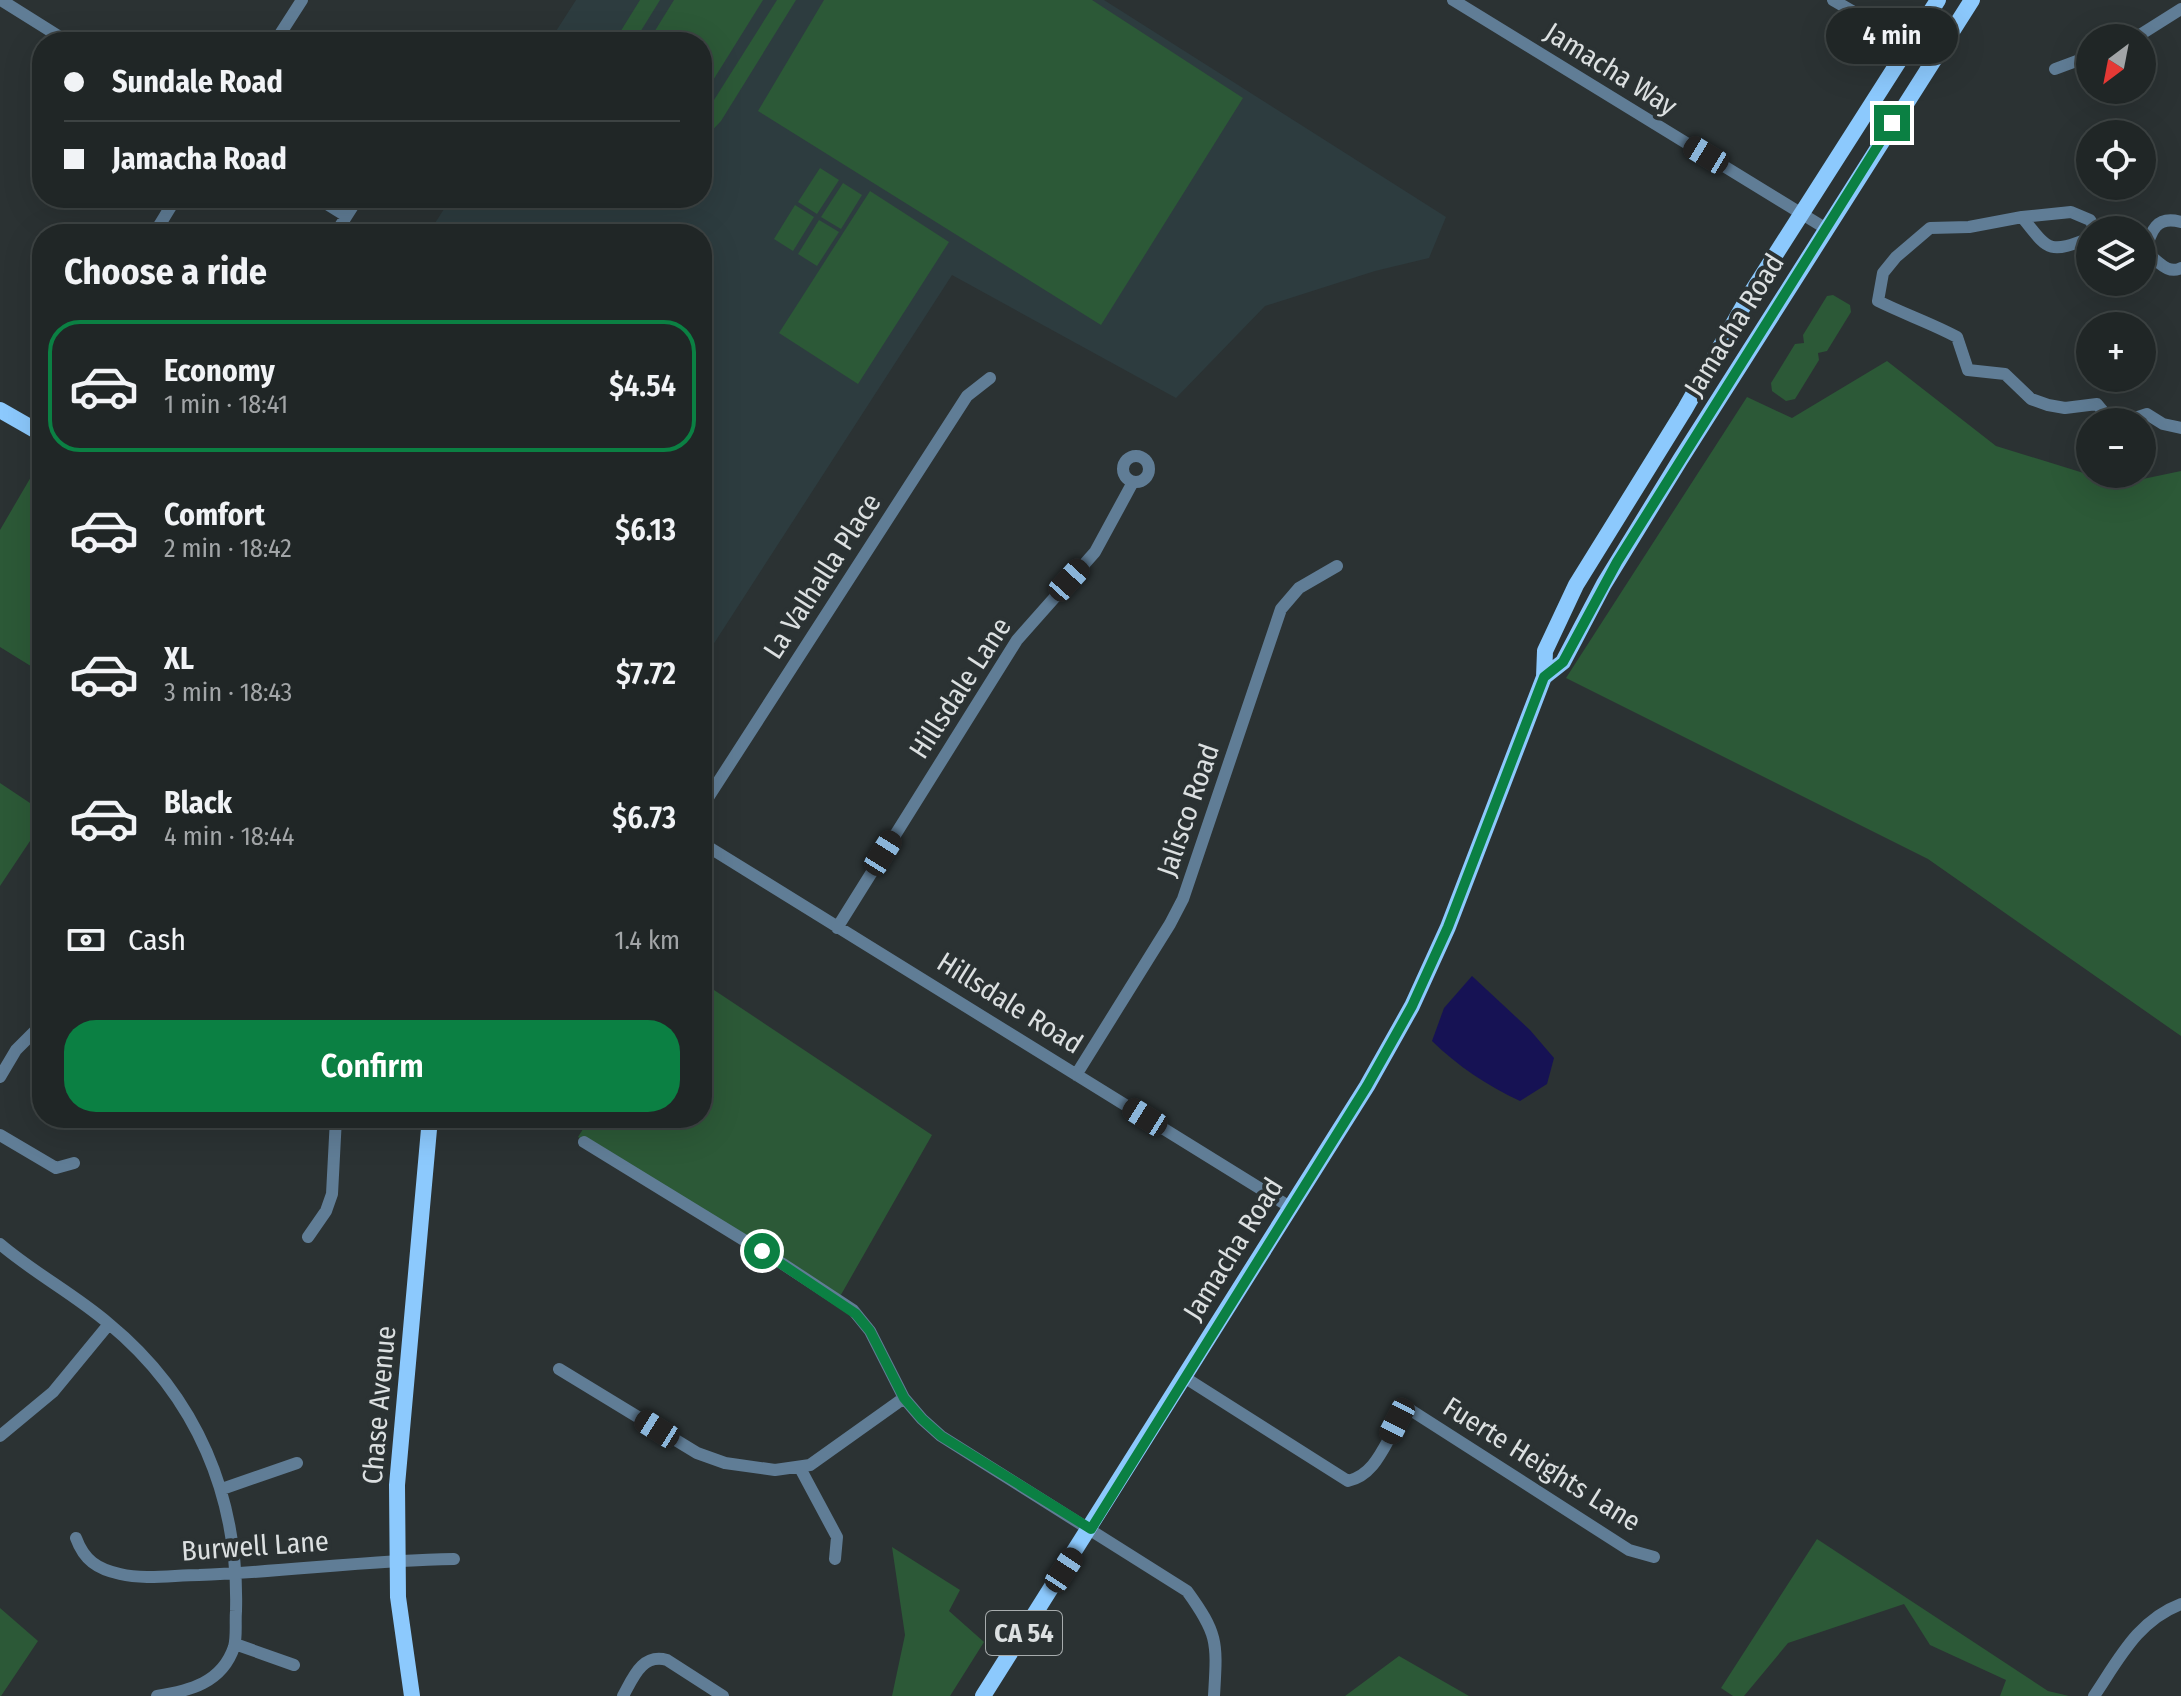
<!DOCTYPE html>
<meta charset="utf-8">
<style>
body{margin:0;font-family:"Fira Sans Condensed",sans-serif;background:#282e2e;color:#f1f3f6;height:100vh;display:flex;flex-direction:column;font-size:30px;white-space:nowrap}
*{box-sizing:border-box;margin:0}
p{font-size:26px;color:#a2a5a7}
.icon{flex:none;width:44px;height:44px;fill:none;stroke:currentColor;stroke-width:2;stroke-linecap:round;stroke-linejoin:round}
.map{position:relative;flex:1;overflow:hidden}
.drawer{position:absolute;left:32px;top:224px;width:680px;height:904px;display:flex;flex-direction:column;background:#202626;border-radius:32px;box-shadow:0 8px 32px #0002,0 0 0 2px #3d4343}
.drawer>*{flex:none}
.banner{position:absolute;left:32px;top:32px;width:680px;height:176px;border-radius:32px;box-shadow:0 8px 32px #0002,0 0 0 2px #3d4343;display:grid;align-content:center;height:176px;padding:0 32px;background:#202626}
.needle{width:52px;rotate:212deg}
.buttons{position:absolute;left:2076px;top:24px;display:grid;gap:16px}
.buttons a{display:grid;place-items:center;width:80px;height:80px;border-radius:50%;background:#202626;box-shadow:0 8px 32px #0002,0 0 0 2px #3d4343;font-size:40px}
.end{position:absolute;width:36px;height:36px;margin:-18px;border:10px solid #0b8043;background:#fff;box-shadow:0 0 0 4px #fff}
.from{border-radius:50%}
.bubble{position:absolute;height:56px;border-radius:28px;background:#202626;box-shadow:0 8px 32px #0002,0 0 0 2px #3d4343;font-size:26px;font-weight:600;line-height:56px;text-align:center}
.car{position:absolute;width:24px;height:48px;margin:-24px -12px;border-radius:10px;box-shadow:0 0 6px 2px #0007;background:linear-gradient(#222 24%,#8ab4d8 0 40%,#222 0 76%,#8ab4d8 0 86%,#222 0)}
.banner b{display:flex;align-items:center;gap:28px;height:76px;font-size:30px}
.banner b+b{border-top:2px solid #3d4343}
.banner i{width:20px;height:20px;background:#f1f3f6}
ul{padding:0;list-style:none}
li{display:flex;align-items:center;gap:24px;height:132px;margin:0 16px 12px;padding:0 16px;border:4px solid transparent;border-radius:32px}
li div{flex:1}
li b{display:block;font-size:30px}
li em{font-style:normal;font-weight:600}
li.active{border-color:#0b8043}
li>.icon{width:72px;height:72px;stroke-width:1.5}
h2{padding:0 32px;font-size:36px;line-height:96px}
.pay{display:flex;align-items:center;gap:20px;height:88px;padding:0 32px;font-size:30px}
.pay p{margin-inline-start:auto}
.button{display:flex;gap:16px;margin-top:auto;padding:16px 32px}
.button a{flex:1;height:92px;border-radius:32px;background:#0b8043;color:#fff;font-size:32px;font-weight:600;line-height:92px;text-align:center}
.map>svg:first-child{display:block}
.built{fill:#2d3c3f}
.green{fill:#2c5937}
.water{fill:#161254}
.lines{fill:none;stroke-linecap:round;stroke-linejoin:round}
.minor{stroke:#607d96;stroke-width:12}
.major{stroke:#8cc9fd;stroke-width:16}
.route{stroke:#0b8043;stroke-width:10}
.labels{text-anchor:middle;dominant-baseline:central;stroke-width:8;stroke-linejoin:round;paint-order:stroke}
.shield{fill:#2b3233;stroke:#a7acad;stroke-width:2}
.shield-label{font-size:26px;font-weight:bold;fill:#dce0e1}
.street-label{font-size:28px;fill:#dce0e1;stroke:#2b3233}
</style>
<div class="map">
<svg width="2181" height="1696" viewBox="0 0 2181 1696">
<rect width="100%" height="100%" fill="#2b3233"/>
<!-- built -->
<path class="built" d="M576,0H1104L1446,217L1429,258L1375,271L1265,306L1176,398L952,275L702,662V234H428L451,198H702V42H549Z"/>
<!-- green -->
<path class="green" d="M640,0H660L634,42H614Z
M674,0H763L702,98V42H648Z
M777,0H796L721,121L702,141V119Z
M824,0H1092L1243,98L1101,325L758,111Z
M820,168L839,180L817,214L798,202Z
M843,183L862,195L841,229L821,217Z
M870,191L949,242L858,384L779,333Z
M795,205L814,217L793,251L774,239Z
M819,220L839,232L817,266L798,254Z
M1833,295L1850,305L1851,312L1827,351L1818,353L1819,360L1795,399L1786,401L1772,391L1771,383L1795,344L1804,343L1803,335L1827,296Z
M1887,361L1996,446L2119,484L2181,471V1036L1928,859L1566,678L1747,397L1792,418Z
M42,458V673L0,647V530Z
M0,783L42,811V823L0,886Z
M702,982L932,1135L838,1300L578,1137L590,1118H702Z
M1817,1539L2048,1691L2069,1696H2000L2006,1680L1930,1645L1904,1604L1788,1643L1744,1696H1733L1721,1688Z
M892,1547L960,1590L949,1611L984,1642L950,1696H892L905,1635Z
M0,1608L38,1641L1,1696H0Z
M1399,1656L1469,1696H1345Z"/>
<!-- water -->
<path class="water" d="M1472,976L1530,1030L1554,1058L1547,1084L1520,1101C1486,1085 1459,1067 1432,1041L1444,1008Z"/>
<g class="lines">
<!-- minor -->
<path class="minor" d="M1,0L68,42
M1453,0L1825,228
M1833,0L1909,44
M2135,38L2181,9
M275,42L302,0
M2055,69L2090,56
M317,198L346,216
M2022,217C2049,251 2048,254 2090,238
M2096,230L2090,220L2071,212L2022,217L1969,227L1930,228L1896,257L1883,273L1878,301C1904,314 1931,323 1957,337L1968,370L2005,374L2031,399L2048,405L2065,408L2097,404L2112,422
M154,234L176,198
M335,234L358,198
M2142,251C2156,256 2165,276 2181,268
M2145,252C2151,231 2156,215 2181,222
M2123,422L2147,414L2163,424L2181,428
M33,428L42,413
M1123 469a13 13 0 1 1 26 0a13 13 0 1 1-26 0Z
M702,807L967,396L990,378
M702,843L1290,1207
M837,928L1017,640L1095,552L1133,482
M1076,1075L1170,924L1183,899L1281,609L1299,588L1337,566
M0,1077L16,1050L42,1024
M0,1135L56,1168L74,1163
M584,1142L783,1264L853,1310L870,1331L904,1398L922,1419L941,1436L1187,1591C1219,1635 1217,1643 1214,1696
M308,1237L326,1211L332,1194L336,1118
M0,1244C34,1273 74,1294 108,1323C197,1396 239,1497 236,1611C235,1623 237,1636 234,1647C222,1683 189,1691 157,1696
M559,1369L697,1453L725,1463L775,1470L810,1465L904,1398
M1184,1377L1348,1481C1381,1474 1387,1431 1409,1409L1629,1550L1654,1557
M0,1436L53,1392L109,1324
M800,1468L837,1537L835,1559
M222,1489L297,1463
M76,1538C84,1560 97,1569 120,1574C145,1580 174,1575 199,1575C284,1572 369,1560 454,1559
M235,1644L294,1665
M623,1696C633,1678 642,1653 667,1660L723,1696
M2094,1696C2119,1659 2138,1620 2181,1604"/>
<!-- major -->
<path class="major" d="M0,410L42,434
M1544,677L1563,662L1604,584L1680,460L1972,0
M412,1696L398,1597L397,1485L430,1118
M983,1696L1367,1086L1412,1006L1448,927L1544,677L1545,651L1576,585L1685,409L1749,296L1938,0"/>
</g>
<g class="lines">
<!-- route -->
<path class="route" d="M762,1251L856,1314L870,1331L904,1398L922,1419L941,1436L1091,1529L1367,1086L1412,1006L1448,927L1544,677L1563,662L1617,562L1892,123"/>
</g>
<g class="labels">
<!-- shield labels -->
<rect class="shield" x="986" y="1611" width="76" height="44" rx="6"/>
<g class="shield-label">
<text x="1024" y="1633">CA 54</text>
</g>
<!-- street labels -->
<g class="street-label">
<text transform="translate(1611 69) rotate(32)">Jamacha Way</text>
<text transform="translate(1734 325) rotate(-58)">Jamacha Road</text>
<text transform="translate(822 576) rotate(-57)">La Valhalla Place</text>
<text transform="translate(960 688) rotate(-57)">Hillsdale Lane</text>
<text transform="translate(1188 810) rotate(-71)">Jalisco Road</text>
<text transform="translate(1010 1003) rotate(32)">Hillsdale Road</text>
<text transform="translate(1233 1249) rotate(-58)">Jamacha Road</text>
<text transform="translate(379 1405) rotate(-85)">Chase Avenue</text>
<text transform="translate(1542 1464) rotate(32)">Fuerte Heights Lane</text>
<text transform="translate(255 1546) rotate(-4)">Burwell Lane</text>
</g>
</g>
</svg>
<div class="buttons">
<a><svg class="needle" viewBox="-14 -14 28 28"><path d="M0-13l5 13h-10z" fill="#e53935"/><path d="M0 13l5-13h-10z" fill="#a2a5a7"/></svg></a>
<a><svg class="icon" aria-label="locate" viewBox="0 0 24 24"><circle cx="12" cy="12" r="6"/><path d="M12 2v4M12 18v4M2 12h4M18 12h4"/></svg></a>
<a><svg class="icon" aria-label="layers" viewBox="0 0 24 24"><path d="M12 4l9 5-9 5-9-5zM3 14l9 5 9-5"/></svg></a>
<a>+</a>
<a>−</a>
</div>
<i class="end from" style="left:762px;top:1251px"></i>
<i class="end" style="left:1892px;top:123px"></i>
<div class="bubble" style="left:1826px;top:8px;width:132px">4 min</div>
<i class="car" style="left:1706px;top:155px;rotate:301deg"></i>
<i class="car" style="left:1069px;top:580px;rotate:42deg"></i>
<i class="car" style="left:883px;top:853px;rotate:32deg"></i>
<i class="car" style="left:1145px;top:1117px;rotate:302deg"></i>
<i class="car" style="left:1397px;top:1421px;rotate:207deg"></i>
<i class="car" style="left:657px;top:1429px;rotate:302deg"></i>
<i class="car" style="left:1064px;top:1570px;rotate:33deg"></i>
<div class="banner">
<b><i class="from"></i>Sundale Road</b>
<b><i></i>Jamacha Road</b>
</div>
<section class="drawer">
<h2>Choose a ride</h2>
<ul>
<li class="active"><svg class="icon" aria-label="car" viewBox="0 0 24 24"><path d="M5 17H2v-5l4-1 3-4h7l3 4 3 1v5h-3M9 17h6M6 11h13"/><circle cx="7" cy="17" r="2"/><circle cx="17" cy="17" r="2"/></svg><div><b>Economy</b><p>1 min · 18:41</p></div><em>$4.54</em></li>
<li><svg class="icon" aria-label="car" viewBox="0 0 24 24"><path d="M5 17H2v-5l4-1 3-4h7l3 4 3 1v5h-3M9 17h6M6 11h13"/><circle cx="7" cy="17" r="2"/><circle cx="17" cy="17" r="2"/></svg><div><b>Comfort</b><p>2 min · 18:42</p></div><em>$6.13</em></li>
<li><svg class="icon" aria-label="car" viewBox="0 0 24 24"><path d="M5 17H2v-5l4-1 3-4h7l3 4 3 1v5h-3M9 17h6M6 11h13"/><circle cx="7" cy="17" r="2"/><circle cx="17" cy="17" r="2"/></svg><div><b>XL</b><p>3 min · 18:43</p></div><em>$7.72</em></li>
<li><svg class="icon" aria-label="car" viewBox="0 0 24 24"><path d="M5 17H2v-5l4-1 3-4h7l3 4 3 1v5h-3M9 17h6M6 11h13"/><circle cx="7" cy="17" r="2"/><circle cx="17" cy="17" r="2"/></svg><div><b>Black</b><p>4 min · 18:44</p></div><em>$6.73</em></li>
</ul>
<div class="pay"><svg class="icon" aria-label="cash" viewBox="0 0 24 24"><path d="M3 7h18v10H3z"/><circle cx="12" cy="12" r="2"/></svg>Cash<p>1.4 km</p></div>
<div class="button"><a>Confirm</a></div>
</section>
</div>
